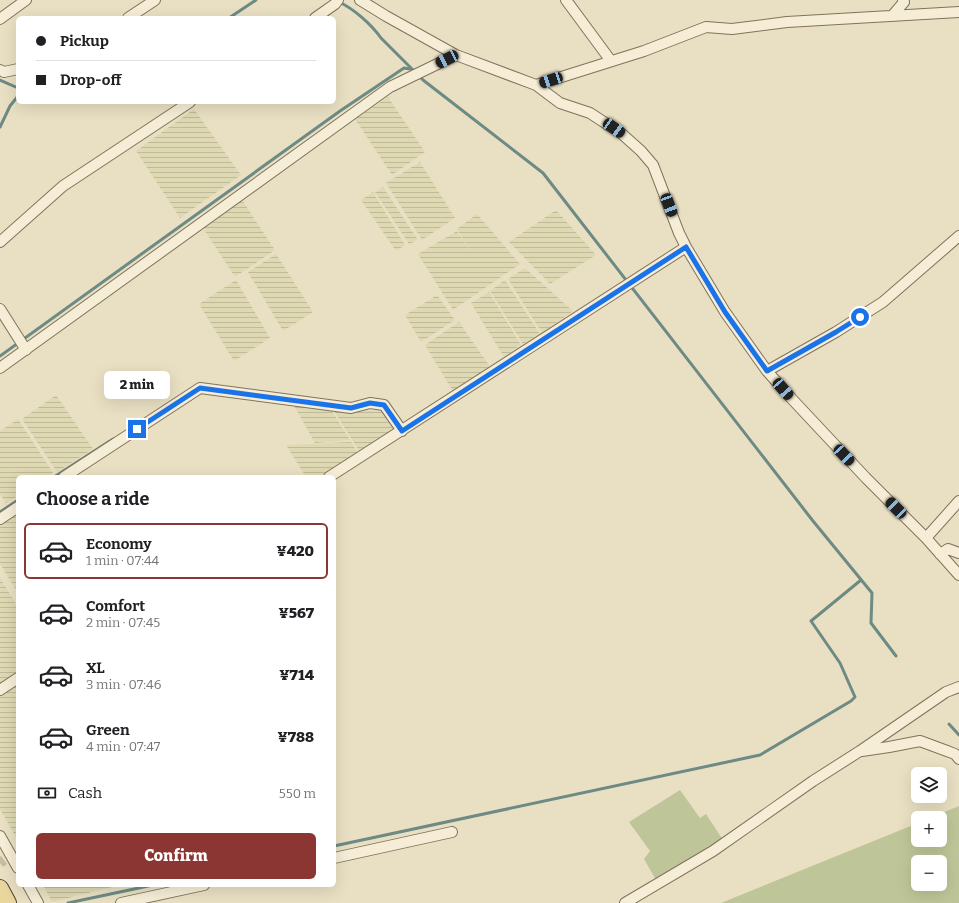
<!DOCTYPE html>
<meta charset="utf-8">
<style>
body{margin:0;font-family:Bitter,serif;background:#f6f6f6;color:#202124;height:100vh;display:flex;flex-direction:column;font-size:15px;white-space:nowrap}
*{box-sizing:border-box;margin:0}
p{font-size:13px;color:#757577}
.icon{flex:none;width:22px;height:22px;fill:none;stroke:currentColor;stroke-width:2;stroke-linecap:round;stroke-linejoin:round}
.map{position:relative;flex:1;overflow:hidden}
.details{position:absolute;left:16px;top:475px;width:320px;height:412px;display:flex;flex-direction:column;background:#fff;border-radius:6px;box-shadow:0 4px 16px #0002}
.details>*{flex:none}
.top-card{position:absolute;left:16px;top:16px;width:320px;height:88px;border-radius:6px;box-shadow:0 4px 16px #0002;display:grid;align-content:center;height:88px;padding:0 20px;background:#fff}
.tools{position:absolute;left:911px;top:767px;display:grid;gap:8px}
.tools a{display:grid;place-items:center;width:36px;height:36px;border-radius:6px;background:#fff;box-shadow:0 4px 16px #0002;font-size:20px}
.end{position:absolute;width:18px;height:18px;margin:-9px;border:5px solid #1a73e8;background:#fff;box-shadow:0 0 0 2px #fff}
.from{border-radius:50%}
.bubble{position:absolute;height:28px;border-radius:6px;background:#fff;box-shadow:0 4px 16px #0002;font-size:13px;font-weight:800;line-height:28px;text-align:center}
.car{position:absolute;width:12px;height:24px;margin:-12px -6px;border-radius:5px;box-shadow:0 0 3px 1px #0007;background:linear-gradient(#222 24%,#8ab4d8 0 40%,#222 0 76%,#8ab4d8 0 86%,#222 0)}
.top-card b{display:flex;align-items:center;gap:14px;height:38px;font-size:15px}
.top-card b+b{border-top:1px solid #e0e0e0}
.top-card i{width:10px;height:10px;background:#202124}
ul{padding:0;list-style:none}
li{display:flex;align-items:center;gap:12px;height:56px;margin:0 8px 6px;padding:0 12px;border:2px solid transparent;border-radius:6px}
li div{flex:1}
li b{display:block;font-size:15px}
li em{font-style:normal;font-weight:800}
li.current{border-color:#8b3632}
li>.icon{width:36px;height:36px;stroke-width:1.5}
h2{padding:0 20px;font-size:18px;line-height:48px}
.pay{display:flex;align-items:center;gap:10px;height:44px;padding:0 20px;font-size:15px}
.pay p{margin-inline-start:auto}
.action{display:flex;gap:8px;margin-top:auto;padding:8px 20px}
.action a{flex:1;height:46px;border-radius:6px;background:#8b3632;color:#fff;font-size:16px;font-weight:800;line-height:46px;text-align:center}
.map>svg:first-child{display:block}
.farmland{fill:url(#farmland-rules)}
.park{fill:#bec699;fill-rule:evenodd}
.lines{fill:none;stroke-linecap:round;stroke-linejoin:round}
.stream{stroke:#6d8a84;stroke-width:3}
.minor-tunnel{stroke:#c5bca2;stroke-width:10;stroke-dasharray:10 5;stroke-linecap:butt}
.minor-casing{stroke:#82725c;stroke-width:12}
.primary-casing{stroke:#504130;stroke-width:18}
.minor{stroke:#f5edd6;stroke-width:10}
.primary{stroke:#e9d69f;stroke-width:16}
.route{stroke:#1a73e8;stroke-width:5}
</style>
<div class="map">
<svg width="959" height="903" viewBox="0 0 959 903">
<defs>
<pattern id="farmland-rules" width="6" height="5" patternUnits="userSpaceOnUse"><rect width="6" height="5" fill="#ded9b2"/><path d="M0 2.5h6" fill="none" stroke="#bfba99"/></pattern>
</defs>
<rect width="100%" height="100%" fill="#e9e0c3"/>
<!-- farmland -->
<path class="farmland" d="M388,97L425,152L392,175L355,119Z
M194,109L241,175L180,218L136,151Z
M420,162L455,218L422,240L386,183Z
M383,187L418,240L409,244L375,192Z
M373,192L405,245L396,251L361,200Z
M242,200L275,250L235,277L203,228Z
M556,210L596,255L550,284L509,242Z
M477,214L520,264L453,310L418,254L457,231L473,255L457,229Z
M276,254L313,312L283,331L248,272Z
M525,268L573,311L542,333L508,279Z
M236,280L270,338L234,361L199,304Z
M505,280L540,334L523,344L490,291Z
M489,292L521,345L504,357L471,303Z
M437,295L455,320L421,342L405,315Z
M459,322L491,368L454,393L425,345Z
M56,395L93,449L57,472L22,419Z
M293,404L332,411L350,440L315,443Z
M384,410L396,429L361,454L334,411Z
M18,419L53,473L47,477H18V496L6,503L0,494V431Z
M351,442L359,455L323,477H306L286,445Z
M18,513V593L0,564V525Z
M0,578L18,607V841L0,809Z
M43,885H120L52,902Z"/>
<!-- park -->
<path class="park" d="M680,790L700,818L706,814L723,840L656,880L644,859L650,851L629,822Z
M959,806V903H721L918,823V840H940V818H930ZM918,862H940V884H918Z"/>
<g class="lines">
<!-- stream -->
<path class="stream" d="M339,2C354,9 371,24 381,38L423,80L543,173L813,521L872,593L871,623L896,656
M229,18L256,0
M0,80L18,88
M0,127L10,106L18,96
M0,356L340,111L404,68L410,69
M54,477L113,439
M0,512L18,500
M949,724L959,735
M334,846L760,755L851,701L855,697L840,663L811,621L861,580
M68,903L153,885"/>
<!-- minor-tunnel -->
<path class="minor-tunnel" d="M0,863L4,860"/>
<defs>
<path id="minor" d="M360,0L386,16L456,55L536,85L560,103L590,113L622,134L641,151L653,165L679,233L686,247L725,312L767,371L791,398L866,478L926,538L959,575
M566,0L611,61
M892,16L904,2L903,0
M128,18L155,0
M315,18L335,4L338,0
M0,19L26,0
M0,70L4,72L18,69
M536,85L644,51L706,27L732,29L787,22L959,12
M0,242L63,186L190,102
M0,309L26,350
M0,368L390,87L456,55
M767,371L836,332L883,302L959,236
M64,477L200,388L351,408L370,403L384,405L402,431
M329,477L686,247
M0,519L18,507
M926,538L959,501
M940,554L948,549L959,553
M0,690L18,678
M862,751L889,747L920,741L947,751L955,754L959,759
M0,836L18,868
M334,858L452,832
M28,885L38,903
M121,903L204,885
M625,903L713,851L813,781L860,751L946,692L959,687"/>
<path id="primary" d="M0,888L8,903"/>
</defs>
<!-- minor casing -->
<use href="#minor" class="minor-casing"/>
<!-- primary casing -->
<use href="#primary" class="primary-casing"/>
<!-- minor -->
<use href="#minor" class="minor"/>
<!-- primary -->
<use href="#primary" class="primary"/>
</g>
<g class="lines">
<!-- route -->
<path class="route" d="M137,429L200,388L351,408L370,403L384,405L402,431L686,247L725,312L767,371L836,332L860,317"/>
</g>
</svg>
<div class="tools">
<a><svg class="icon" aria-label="layers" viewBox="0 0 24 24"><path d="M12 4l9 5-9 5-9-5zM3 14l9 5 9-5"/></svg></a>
<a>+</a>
<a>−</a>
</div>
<i class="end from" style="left:860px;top:317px"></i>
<i class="end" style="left:137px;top:429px"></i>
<div class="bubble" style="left:104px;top:371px;width:66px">2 min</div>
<i class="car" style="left:447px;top:59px;rotate:243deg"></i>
<i class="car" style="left:551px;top:80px;rotate:252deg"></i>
<i class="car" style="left:614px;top:128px;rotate:125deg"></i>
<i class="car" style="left:669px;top:205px;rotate:159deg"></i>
<i class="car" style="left:783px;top:389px;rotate:139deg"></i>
<i class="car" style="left:844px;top:455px;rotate:137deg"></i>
<i class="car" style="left:896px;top:508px;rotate:315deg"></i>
<div class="top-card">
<b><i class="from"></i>Pickup</b>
<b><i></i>Drop-off</b>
</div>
<section class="details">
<h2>Choose a ride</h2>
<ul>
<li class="current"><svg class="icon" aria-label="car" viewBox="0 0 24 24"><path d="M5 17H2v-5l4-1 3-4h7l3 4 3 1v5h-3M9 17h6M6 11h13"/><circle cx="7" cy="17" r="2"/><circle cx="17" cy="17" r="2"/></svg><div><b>Economy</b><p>1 min · 07:44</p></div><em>¥420</em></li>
<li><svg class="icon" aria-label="car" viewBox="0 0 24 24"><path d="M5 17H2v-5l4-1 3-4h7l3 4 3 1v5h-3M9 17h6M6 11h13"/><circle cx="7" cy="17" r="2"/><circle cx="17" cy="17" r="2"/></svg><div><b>Comfort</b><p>2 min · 07:45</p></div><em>¥567</em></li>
<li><svg class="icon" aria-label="car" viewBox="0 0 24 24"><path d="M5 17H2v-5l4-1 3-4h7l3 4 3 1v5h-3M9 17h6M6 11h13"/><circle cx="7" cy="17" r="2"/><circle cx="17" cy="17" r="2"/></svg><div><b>XL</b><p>3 min · 07:46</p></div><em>¥714</em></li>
<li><svg class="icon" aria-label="car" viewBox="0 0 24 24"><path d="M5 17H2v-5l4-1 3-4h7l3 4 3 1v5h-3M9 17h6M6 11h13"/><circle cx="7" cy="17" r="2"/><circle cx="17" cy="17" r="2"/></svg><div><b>Green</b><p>4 min · 07:47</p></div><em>¥788</em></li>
</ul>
<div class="pay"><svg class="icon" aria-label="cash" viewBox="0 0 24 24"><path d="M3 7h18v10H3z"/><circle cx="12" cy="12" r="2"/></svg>Cash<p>550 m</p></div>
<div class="action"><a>Confirm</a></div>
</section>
</div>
